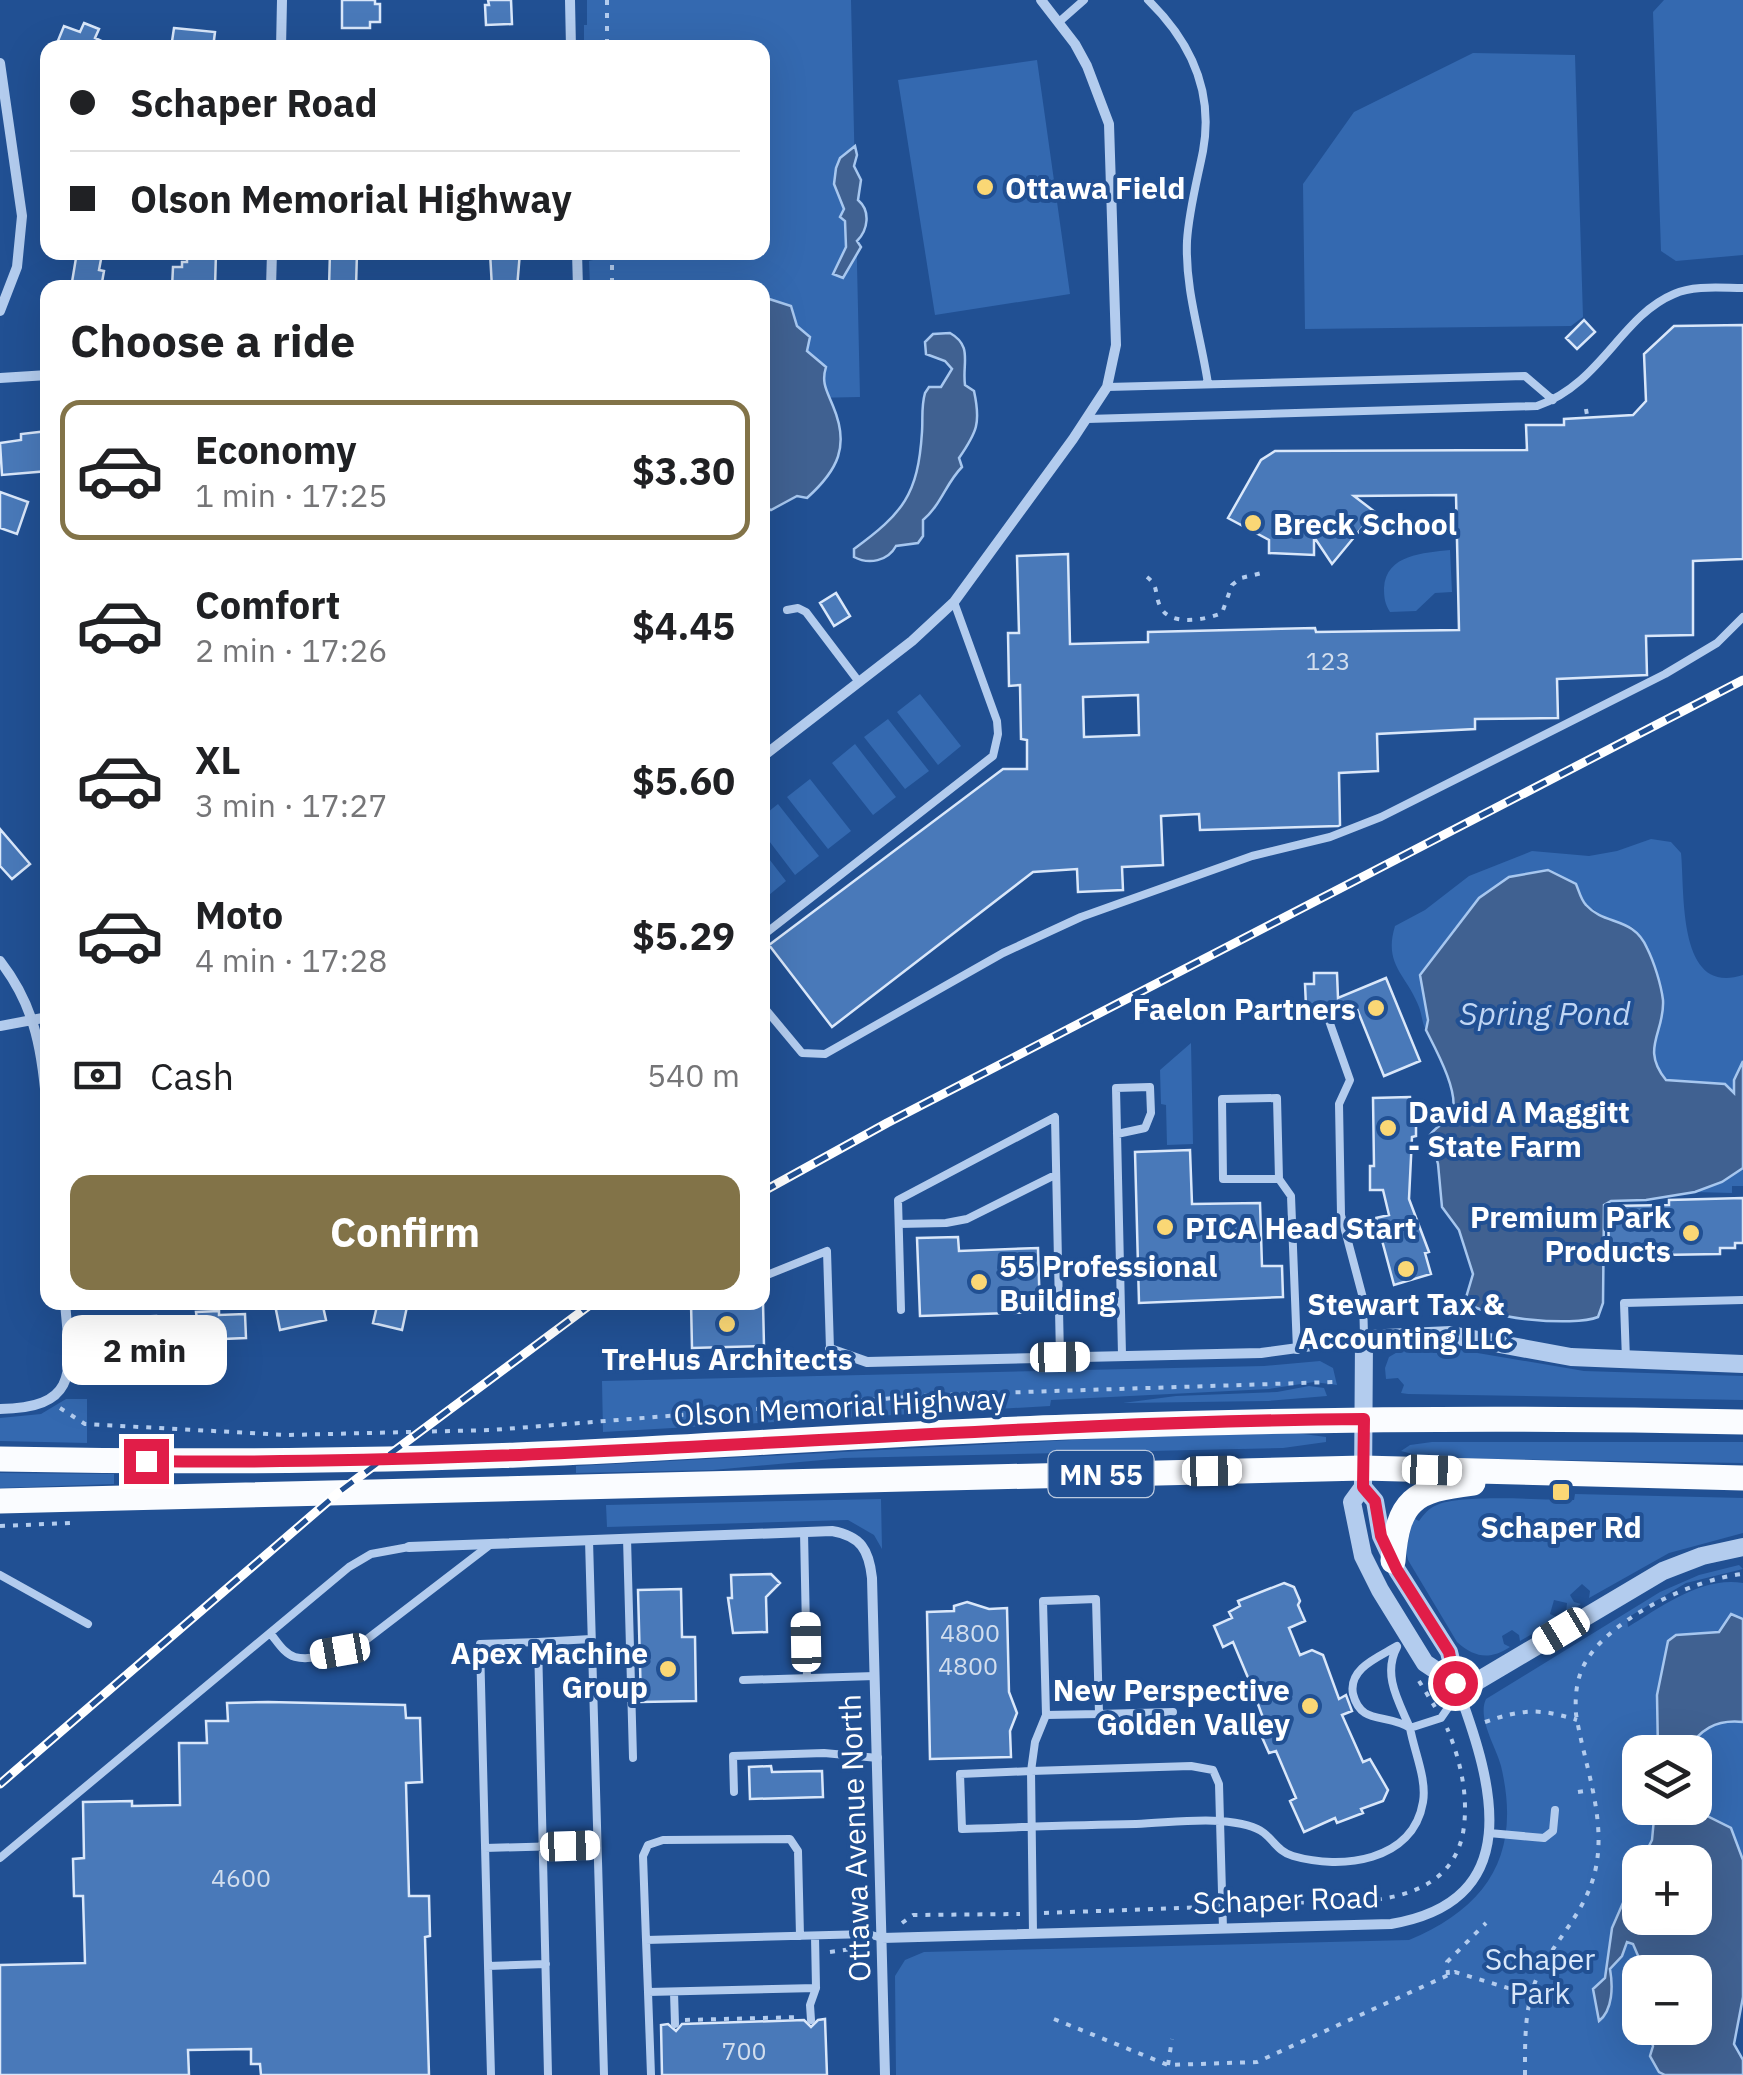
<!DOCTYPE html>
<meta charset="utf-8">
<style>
body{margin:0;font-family:"IBM Plex Sans",sans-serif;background:#f6f6f6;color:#202124;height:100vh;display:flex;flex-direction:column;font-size:38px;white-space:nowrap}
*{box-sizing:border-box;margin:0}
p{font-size:32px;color:#757577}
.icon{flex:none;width:55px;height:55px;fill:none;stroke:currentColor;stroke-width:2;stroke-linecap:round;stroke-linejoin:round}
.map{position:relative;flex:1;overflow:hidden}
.details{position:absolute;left:40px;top:280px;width:730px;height:1030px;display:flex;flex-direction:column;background:#fff;border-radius:20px;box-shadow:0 10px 40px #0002}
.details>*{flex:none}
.hud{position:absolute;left:40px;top:40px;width:730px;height:220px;border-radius:20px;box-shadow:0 10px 40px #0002;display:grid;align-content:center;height:220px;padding:0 30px;background:#fff}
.controls{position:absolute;left:1622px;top:1735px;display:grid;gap:20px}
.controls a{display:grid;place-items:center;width:90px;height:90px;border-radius:20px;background:#fff;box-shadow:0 10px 40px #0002;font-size:50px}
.end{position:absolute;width:45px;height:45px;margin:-22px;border:12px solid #e11d48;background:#fff;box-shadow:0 0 0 5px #fff}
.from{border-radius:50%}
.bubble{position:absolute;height:70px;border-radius:20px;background:#fff;box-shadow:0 10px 40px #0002;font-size:32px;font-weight:700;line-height:70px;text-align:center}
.car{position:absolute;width:30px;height:60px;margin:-30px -15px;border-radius:12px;box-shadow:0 0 8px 2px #0007;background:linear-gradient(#fff 24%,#345 0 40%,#fff 0 76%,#345 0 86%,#fff 0)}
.hud b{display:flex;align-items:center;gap:35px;height:95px;font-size:38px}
.hud b+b{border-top:2px solid #e0e0e0}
.hud i{width:25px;height:25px;background:#202124}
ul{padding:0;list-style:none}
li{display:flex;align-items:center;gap:30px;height:140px;margin:0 20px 15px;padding:0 10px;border:5px solid transparent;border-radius:20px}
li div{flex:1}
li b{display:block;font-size:38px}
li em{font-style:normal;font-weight:700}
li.selected{border-color:#827348}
li>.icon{width:90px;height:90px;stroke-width:1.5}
h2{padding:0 30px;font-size:45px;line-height:120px}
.pay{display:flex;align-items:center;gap:25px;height:110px;padding:0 30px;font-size:38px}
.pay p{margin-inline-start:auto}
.button{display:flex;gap:20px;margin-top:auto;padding:20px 30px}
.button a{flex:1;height:115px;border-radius:20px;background:#827348;color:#fff;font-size:40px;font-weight:700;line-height:115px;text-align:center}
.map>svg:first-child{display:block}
.green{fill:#3469b0}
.water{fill:#406191;stroke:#a7c7ef;stroke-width:2.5}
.building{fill:#4979b9;stroke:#d9e7fa;stroke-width:2.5;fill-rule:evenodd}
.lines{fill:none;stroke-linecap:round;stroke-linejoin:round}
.path{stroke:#b3ccee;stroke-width:4;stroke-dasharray:5 8;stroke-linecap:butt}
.service{stroke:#b3ccee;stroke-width:8}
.minor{stroke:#b3ccee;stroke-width:10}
.tertiary{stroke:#b3ccee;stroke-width:18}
.primary{stroke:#fafcff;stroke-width:25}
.rail-casing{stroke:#fff;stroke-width:9}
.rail{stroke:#215093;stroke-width:5;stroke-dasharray:15;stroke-linecap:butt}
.route{stroke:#e11d48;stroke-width:12}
.poi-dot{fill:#fad775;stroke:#215093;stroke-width:4}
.labels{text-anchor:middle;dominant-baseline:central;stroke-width:8;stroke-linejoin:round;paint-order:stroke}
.number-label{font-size:25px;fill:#d2deee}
.shield{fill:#215093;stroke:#bccadf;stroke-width:2.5}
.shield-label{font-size:28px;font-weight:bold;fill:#fff}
.poi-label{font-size:30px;font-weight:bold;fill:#fff;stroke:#215093;text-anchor:start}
.street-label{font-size:30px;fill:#fff;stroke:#215093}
.park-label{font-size:30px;fill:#d9e7fa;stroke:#215093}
.water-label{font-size:32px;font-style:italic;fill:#c0d6f4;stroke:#215093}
</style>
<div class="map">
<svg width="1743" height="2075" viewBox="0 0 1743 2075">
<rect width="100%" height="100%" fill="#215093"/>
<!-- green -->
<path class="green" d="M587,0H851L860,397L763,399L762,288L590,287L589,261L593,260V253L762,252V48L587,47L584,45V25H587Z
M1664,0H1743V255L1676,261L1661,251L1653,12Z
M1473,53L1575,55L1583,317L1571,326L1305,329L1303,184L1354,112Z
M1037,60L1070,294L935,315L898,80Z
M1450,550L1452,592L1435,593L1416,611L1390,612C1385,604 1384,598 1384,588C1386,554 1424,553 1450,550Z
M920,694L961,746L938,765L897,712Z
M888,719L929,771L905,789L864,737Z
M855,744L896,797L873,815L832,763Z
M810,779L851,831L828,849L787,797Z
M778,804L819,856L795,875L763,833V816Z
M1651,839L1671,842L1681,853C1685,894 1677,997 1743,975V1084L1734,1094L1725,1085L1667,1080L1657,1068L1653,1057L1663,999L1648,949L1641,936L1632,927L1604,917L1584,903L1509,877C1476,899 1434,946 1423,984C1420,998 1429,1014 1426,1030C1422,1023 1422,1015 1419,1007C1407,975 1383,965 1395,926L1425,910L1469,876L1532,851L1589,856L1617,851Z
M763,851L786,881L763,900H762Z
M1191,1043L1193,1144L1167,1145L1166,1105L1161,1104L1160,1070Z
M1743,1168V1186H1732V1193L1695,1192L1722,1182Z
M1406,1347L1454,1349L1584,1371L1743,1376V1400L1408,1394L1401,1393L1404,1385L1398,1378L1386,1379L1385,1368L1389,1357Z
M1320,1361L1333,1368L1337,1385L1314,1382L1269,1389L1051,1400L1050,1406L603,1432L602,1381L1264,1366Z
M1309,1386L1324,1388L1327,1396L1268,1401L1123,1403L1176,1396L1277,1392Z
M66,1399H87V1443L0,1441V1418L41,1414Z
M1296,1433L1326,1437V1442L1283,1448L844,1458L713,1470L576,1473V1466L1109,1438Z
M1432,1442H1743V1463L1428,1458L1401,1451L1410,1445Z
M0,1473L114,1474V1484L0,1488Z
M1575,1494L1743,1498V1533L1669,1553L1589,1598L1590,1591L1582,1584L1570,1595L1574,1602L1581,1604L1566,1613L1567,1603L1554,1600L1550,1614L1559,1618L1520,1641L1519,1635L1512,1630L1502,1636L1504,1644L1510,1647C1490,1660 1475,1658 1457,1642L1408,1560L1406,1552L1413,1518L1419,1521C1424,1514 1429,1508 1437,1505C1461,1494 1544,1500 1574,1500Z
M881,1499L882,1549L874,1535L848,1520L607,1527L606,1505Z
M1739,1565L1743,1569L1686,1583L1627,1618L1628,1627C1661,1607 1702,1576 1743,1583V1619L1732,1614L1719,1632L1676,1635L1657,1695L1658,1752H1640V1808H1655L1652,1840L1635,1874L1645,1972H1640V2028H1645L1659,2072L1665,2075H896L895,1976L905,1960L924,1952L1409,1940C1488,1907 1522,1854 1501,1766C1496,1747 1477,1718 1486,1699L1660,1592L1699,1575Z
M1727,1720L1743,1722V1860L1730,1828L1691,1808H1695V1752H1685L1705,1728Z"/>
<!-- water -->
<path class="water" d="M855,146L857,155L854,166L861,180L858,200C871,211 868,230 857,241L861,247L843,278L833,274L846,247L845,221L840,217L844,209L834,184L836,168L840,158Z
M763,297L791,306L797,326L810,337L807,351L826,367C821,383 827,391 833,406C850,446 838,470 807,498L797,496L771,510L762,505Z
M950,333C973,346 962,363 965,385L974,391C981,423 977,432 959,458L962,467C946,483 941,505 923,520V536L918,543L896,546C888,561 869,565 854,557V549C903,513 918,495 922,432C923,418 921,407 925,393L929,387H941L952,369L945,361L926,354L925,342L933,334Z
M1548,870L1576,884C1579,891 1581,900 1586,905C1605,926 1633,916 1647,948C1654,962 1661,984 1663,1000C1665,1033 1640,1048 1666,1080L1725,1084L1734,1093V1080L1743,1061V1168L1722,1182L1695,1192L1646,1200L1611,1201L1604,1205L1603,1303L1598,1317C1574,1327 1483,1319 1465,1301L1473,1274L1459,1230L1442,1207L1438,1164L1430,1135C1436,1126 1448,1122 1452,1113C1460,1093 1435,1048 1426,1030L1428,1020L1420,975L1479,898L1509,877Z
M1731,1614L1743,1619V1722C1715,1719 1700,1730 1685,1752H1658L1657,1695L1668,1641L1676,1635L1719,1632Z
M1655,1808H1691L1731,1828L1743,1860V1997L1734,2044L1743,2060V2075H1665L1659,2072L1650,2056L1653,2046L1645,2028H1695V1972H1645L1633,1944L1627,1942L1622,1956L1610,1969C1613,1986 1613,2010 1599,2021L1593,1989L1605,1978L1612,1928L1640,1864V1918H1695V1862H1641L1652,1840Z"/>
<!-- building -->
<path class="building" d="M342,0H375V4H380V22H370V28H342Z
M488,0H511L512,24L486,25L485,5H489Z
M84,23L99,29L95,38L116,48H55L64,26L80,32Z
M174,28L215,32L213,48H171Z
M77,252L102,254L99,270L104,271L101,288H71Z
M187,252H216L215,288H172L173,267H182V262H187Z
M330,252H357L356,288H329Z
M490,252H520L517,288H492Z
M1584,320L1595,332L1577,349L1566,338Z
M1743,325V559L1693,561V635L1646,636L1647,675L1557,679L1558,718L1475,719V729L1377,734L1378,771L1339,773L1340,825L1338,826L1200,830L1199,814L1161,816L1163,865L1122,867L1123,890L1078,892L1077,869L1033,872L832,1027L769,945L1003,769H1027V740L1021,739L1020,685L1009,686L1008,633H1019L1017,556L1068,554L1070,644L1148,642V632L1315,628L1316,632L1459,630L1456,495L1354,496L1375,512L1332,564L1314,537V555L1269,553V540L1228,518L1261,460L1275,451L1527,450L1526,425H1564V419L1633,415L1646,401L1644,354L1674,326ZM1138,695L1139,735L1084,737L1083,697Z
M48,431V471L2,475L0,443L21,440V434Z
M0,492L28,502L17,534L0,528Z
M836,593L850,616L834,626L820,603Z
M0,829L30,864L12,879L0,866Z
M1314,973H1337L1338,998L1386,978L1420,1061L1384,1076L1355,1004L1306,1006L1305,984H1314Z
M1410,1097L1411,1120H1416V1136L1412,1137L1409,1199L1429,1252L1425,1253L1431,1274L1394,1285L1376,1218L1389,1215L1383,1190H1370V1166H1374L1373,1098Z
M1190,1150L1192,1204L1260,1203L1262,1266H1282L1283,1297L1139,1303L1135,1152Z
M1743,1198V1243H1735V1248H1720V1254L1660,1255V1260L1620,1261V1256H1609L1608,1206L1669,1205V1200Z
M958,1237L959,1251L1038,1248L1040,1312L920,1316L917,1238Z
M288,1302H322L326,1320L280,1330L275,1305Z
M378,1302H408L402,1330L373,1323Z
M691,1302H763L764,1346L692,1348Z
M219,1311V1315L245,1314L246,1338L223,1339L224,1353L198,1354L197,1344L157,1347L158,1358L139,1359V1351L107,1353L105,1318L156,1316V1323L197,1320L196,1312Z
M771,1574L780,1583L766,1597L767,1632L733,1633L728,1598H732L731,1575Z
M1284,1583L1294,1587L1300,1601L1298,1605L1305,1621L1289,1628L1300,1655L1312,1650L1323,1655L1339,1699L1346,1695L1352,1711L1342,1715L1363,1762L1370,1759L1388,1790L1383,1801L1361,1809L1363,1813L1337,1823L1335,1818L1304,1832L1290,1801L1296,1798L1276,1751L1269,1753L1257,1726L1265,1723L1249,1680L1233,1642L1223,1647L1214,1626L1232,1618L1229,1612L1240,1606L1238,1601Z
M681,1589L682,1637H695L696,1701L641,1702L638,1590Z
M967,1602L989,1609L1007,1608L1009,1692L1017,1713L1010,1731L1011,1757L930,1759L927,1612L954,1611V1606Z
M268,1702L405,1705L406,1718H420L422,1782L406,1783L409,1896H429L430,1936L425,1937L429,2075H261L260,2064H251V2049L188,2050L189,2075H0V1965L85,1963L83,1896H74L73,1859L84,1858L83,1802L132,1801V1806L180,1805L179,1743H207L206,1721H228L227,1703Z
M771,1766L772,1772L822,1771L823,1797L750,1799L749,1767Z
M825,2019L827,2075H662L661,2025L668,2024L676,2031L682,2024L804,2020L811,2027L818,2020Z"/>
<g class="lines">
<!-- path -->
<path class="path" d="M607,0V48
M612,252V288
M1586,409L1587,415
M1147,577C1159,586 1154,593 1160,606C1169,627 1205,620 1222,613L1232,585L1241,578L1266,572
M60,1408L85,1424L287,1435L492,1430L932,1395L1333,1382
M0,1526L70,1523
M1419,1681L1435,1707
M1485,1722C1523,1709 1539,1708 1577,1720
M1578,1792L1592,1790
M1234,1904C1304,1895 1444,1928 1463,1833C1469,1798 1461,1761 1447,1728
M1044,1913L1209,1907
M902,1923L913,1915L1020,1914
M830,1952L859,1948
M1448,1975L1447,1962L1486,1923
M1054,2019L1168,2065L1257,2062L1455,1972L1531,1995
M685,2020L801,2017
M1168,2065L1172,2039
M1525,2075C1525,2039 1524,2001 1541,1969C1560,1934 1588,1908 1596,1867C1606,1816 1584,1764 1576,1714C1575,1698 1576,1682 1583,1667C1605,1620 1693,1579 1743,1574"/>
<!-- service -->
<path class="service" d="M1148,0C1190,41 1214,91 1203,151C1197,181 1189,210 1187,241C1185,291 1201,336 1208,384
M1059,22L1084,0
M1107,387L1525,376L1553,400
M1087,419L1537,406C1601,384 1621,316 1674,294C1694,285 1721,288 1743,288
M787,610L798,608L806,612L859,682
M762,936L993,756L998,734L997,721L954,602
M762,1005L802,1053L825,1054L1003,953L1081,917L1252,856L1330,837L1381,817L1665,674L1717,643L1743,617
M1327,1015L1350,1080L1339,1104L1341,1215L1363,1298L1364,1336
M1117,1134L1145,1128L1151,1113L1150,1087L1116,1088L1122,1355
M1279,1179H1223L1222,1099L1277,1098L1279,1179L1291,1196L1297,1350
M899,1224L946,1223L967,1219L1055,1175
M762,1277L827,1251L830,1349
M901,1310L898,1200L1055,1117L1060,1357
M1626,1360L1624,1303L1743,1300
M804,1532L807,1678
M627,1538L633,1758
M589,1540L604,2075
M0,1575L88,1624
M270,1633C277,1641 284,1654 295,1657C314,1662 344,1650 362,1643L491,1544
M538,1642L480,1644L488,1966L546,1964
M1397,1646C1379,1657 1348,1668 1353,1694C1355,1702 1359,1709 1365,1713C1376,1720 1395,1718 1410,1728
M1397,1647C1382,1675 1399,1702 1410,1728
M743,1680L875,1676
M1099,1714L1173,1712
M1046,1715L1099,1714L1096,1599L1043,1601L1046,1715L1035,1742L1031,1771L960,1774L962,1829C1020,1827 1078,1825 1136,1824C1164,1823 1193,1819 1220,1821C1232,1822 1254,1825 1264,1833C1274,1841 1279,1852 1293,1856C1341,1870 1413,1862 1423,1802C1427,1779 1414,1751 1410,1728L1441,1718L1459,1692
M734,1792L733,1756L824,1753L878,1758
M1489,1833L1544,1838L1553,1831L1555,1810
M485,1848L597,1845
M0,1858L349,1567L371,1554L409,1547
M1033,1933L1031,1771L1191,1766L1213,1770L1219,1784L1223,1929
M815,1936L816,1988L648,1992L646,1940L868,1934L882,1938
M646,1940L643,1856L648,1845L663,1840L790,1839L798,1851L800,1936
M488,1966L491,2075
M648,1992L651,2075
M674,1992L675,2024
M811,2020L810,2005L816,1988
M548,2075L538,1642L591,1639"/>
<!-- minor -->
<path class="minor" d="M570,0L571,48
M281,48L282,0
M0,63L22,216L17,267L0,311
M577,252L578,288
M271,288L272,252
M0,378L48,375
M762,757L912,641L954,602L1073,439L1107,387L1116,345L1109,124L1087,66L1075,44L1041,0
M0,961C39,1011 42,1058 48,1118
M0,1026L48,1017
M830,1349L867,1362L1261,1353L1364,1339
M0,1409C83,1408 70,1367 65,1302
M409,1547L832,1531C861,1536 869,1550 872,1578L885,2075
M882,1938L1391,1924C1527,1901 1493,1784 1459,1692"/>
<!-- tertiary -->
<path class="tertiary" d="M1363,1487L1375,1501L1381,1536L1397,1570L1449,1652L1459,1692L1663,1571L1702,1556L1743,1547
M1455,1683L1425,1663L1380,1590L1363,1556L1352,1502L1363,1487L1364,1339L1451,1335L1571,1357L1743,1364"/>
<!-- primary -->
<path class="primary" d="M0,1459C172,1462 345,1462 517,1455C701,1448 884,1433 1068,1427C1293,1419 1518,1417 1743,1422
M0,1501L1363,1468L1743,1478
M1393,1561C1398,1500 1413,1490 1473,1483"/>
<defs>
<path id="rail" d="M762,1192L887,1123L1743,680
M0,1784L339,1492L594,1302"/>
</defs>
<!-- rail casing -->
<use href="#rail" class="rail-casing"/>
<!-- rail -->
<use href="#rail" class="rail"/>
</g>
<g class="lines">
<!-- route -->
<path class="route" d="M146,1461C553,1467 958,1422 1364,1419L1363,1487L1375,1501L1381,1536L1397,1570L1449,1652L1455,1683"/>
</g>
<!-- markers -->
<g class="poi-dot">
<circle cx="985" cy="187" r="10"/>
<circle cx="1253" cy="523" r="10"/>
<circle cx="1376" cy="1008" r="10"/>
<circle cx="1388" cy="1128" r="10"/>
<circle cx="1165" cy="1227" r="10"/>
<circle cx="1691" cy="1233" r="10"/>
<circle cx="1406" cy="1269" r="10"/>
<circle cx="979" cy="1282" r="10"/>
<circle cx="727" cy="1324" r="10"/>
<rect x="1551" y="1482" width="20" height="20" rx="5"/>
<circle cx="668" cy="1669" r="10"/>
<circle cx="1310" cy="1706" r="10"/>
</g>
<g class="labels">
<!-- number labels -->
<g class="number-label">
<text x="1328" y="660">123</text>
<text x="970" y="1632">4800</text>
<text x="968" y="1665">4800</text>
<text x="241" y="1877">4600</text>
<text x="744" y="2050">700</text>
</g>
<!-- shield labels -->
<rect class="shield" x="1048.5" y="1451" width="105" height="46" rx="8"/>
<g class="shield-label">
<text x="1101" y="1474">MN 55</text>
</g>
<!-- poi labels -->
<g class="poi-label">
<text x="1005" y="187">Ottawa Field</text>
<text x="1273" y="523">Breck School</text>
<text x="1356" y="1008" text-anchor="end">Faelon Partners</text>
<text x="1408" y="1111">David A Maggitt<tspan x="1408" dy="34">- State Farm</tspan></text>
<text x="1671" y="1216" text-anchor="end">Premium Park<tspan x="1671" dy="34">Products</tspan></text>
<text x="1185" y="1227">PICA Head Start</text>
<text x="999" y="1265">55 Professional<tspan x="999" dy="34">Building</tspan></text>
<text x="1406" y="1303" text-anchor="middle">Stewart Tax &amp;<tspan x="1406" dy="34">Accounting LLC</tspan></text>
<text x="727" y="1358" text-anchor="middle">TreHus Architects</text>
<text x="1561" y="1526" text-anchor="middle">Schaper Rd</text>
<text x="648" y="1652" text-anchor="end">Apex Machine<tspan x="648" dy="34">Group</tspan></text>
<text x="1290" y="1689" text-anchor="end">New Perspective<tspan x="1290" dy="34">Golden Valley</tspan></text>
</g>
<!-- street labels -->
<g class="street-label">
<text transform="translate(840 1406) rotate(-3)">Olson Memorial Highway</text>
<text transform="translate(854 1838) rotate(-92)">Ottawa Avenue North</text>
<text transform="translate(1286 1899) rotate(-2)">Schaper Road</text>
</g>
<!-- park labels -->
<g class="park-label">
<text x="1540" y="1958">Schaper<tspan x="1540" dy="34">Park</tspan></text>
</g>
<!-- water labels -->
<g class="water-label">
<text x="1545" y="1013">Spring Pond</text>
</g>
</g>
</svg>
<div class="controls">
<a><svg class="icon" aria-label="layers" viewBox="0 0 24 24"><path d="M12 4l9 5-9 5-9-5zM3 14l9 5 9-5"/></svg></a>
<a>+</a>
<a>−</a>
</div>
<i class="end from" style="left:1455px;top:1683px"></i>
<i class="end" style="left:146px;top:1461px"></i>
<div class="bubble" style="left:62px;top:1315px;width:165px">2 min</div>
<i class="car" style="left:1060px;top:1357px;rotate:89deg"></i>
<i class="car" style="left:1432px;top:1470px;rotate:92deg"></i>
<i class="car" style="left:1212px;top:1471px;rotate:89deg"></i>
<i class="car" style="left:1561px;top:1631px;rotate:239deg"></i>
<i class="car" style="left:806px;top:1642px;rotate:359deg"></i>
<i class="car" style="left:340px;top:1651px;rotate:260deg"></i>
<i class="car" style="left:570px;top:1846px;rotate:88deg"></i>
<div class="hud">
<b><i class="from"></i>Schaper Road</b>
<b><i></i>Olson Memorial Highway</b>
</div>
<section class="details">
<h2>Choose a ride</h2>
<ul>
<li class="selected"><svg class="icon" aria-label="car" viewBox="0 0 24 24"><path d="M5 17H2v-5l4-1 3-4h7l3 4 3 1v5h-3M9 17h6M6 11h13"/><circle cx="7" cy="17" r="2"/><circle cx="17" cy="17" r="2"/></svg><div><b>Economy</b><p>1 min · 17:25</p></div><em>$3.30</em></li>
<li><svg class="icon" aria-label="car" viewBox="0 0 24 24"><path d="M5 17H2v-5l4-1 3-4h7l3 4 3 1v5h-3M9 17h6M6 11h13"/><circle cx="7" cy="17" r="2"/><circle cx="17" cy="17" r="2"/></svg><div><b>Comfort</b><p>2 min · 17:26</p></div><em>$4.45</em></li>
<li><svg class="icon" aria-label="car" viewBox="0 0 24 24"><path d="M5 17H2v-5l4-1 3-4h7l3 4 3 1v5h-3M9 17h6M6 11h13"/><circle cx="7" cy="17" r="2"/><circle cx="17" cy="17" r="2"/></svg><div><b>XL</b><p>3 min · 17:27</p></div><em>$5.60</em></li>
<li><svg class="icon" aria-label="car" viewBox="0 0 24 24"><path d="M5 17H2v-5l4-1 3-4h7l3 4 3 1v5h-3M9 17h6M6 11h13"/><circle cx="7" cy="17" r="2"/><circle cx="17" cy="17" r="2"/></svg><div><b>Moto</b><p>4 min · 17:28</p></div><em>$5.29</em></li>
</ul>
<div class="pay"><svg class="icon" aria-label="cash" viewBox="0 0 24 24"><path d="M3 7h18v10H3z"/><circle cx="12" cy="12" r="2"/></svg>Cash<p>540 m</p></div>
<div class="button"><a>Confirm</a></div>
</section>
</div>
